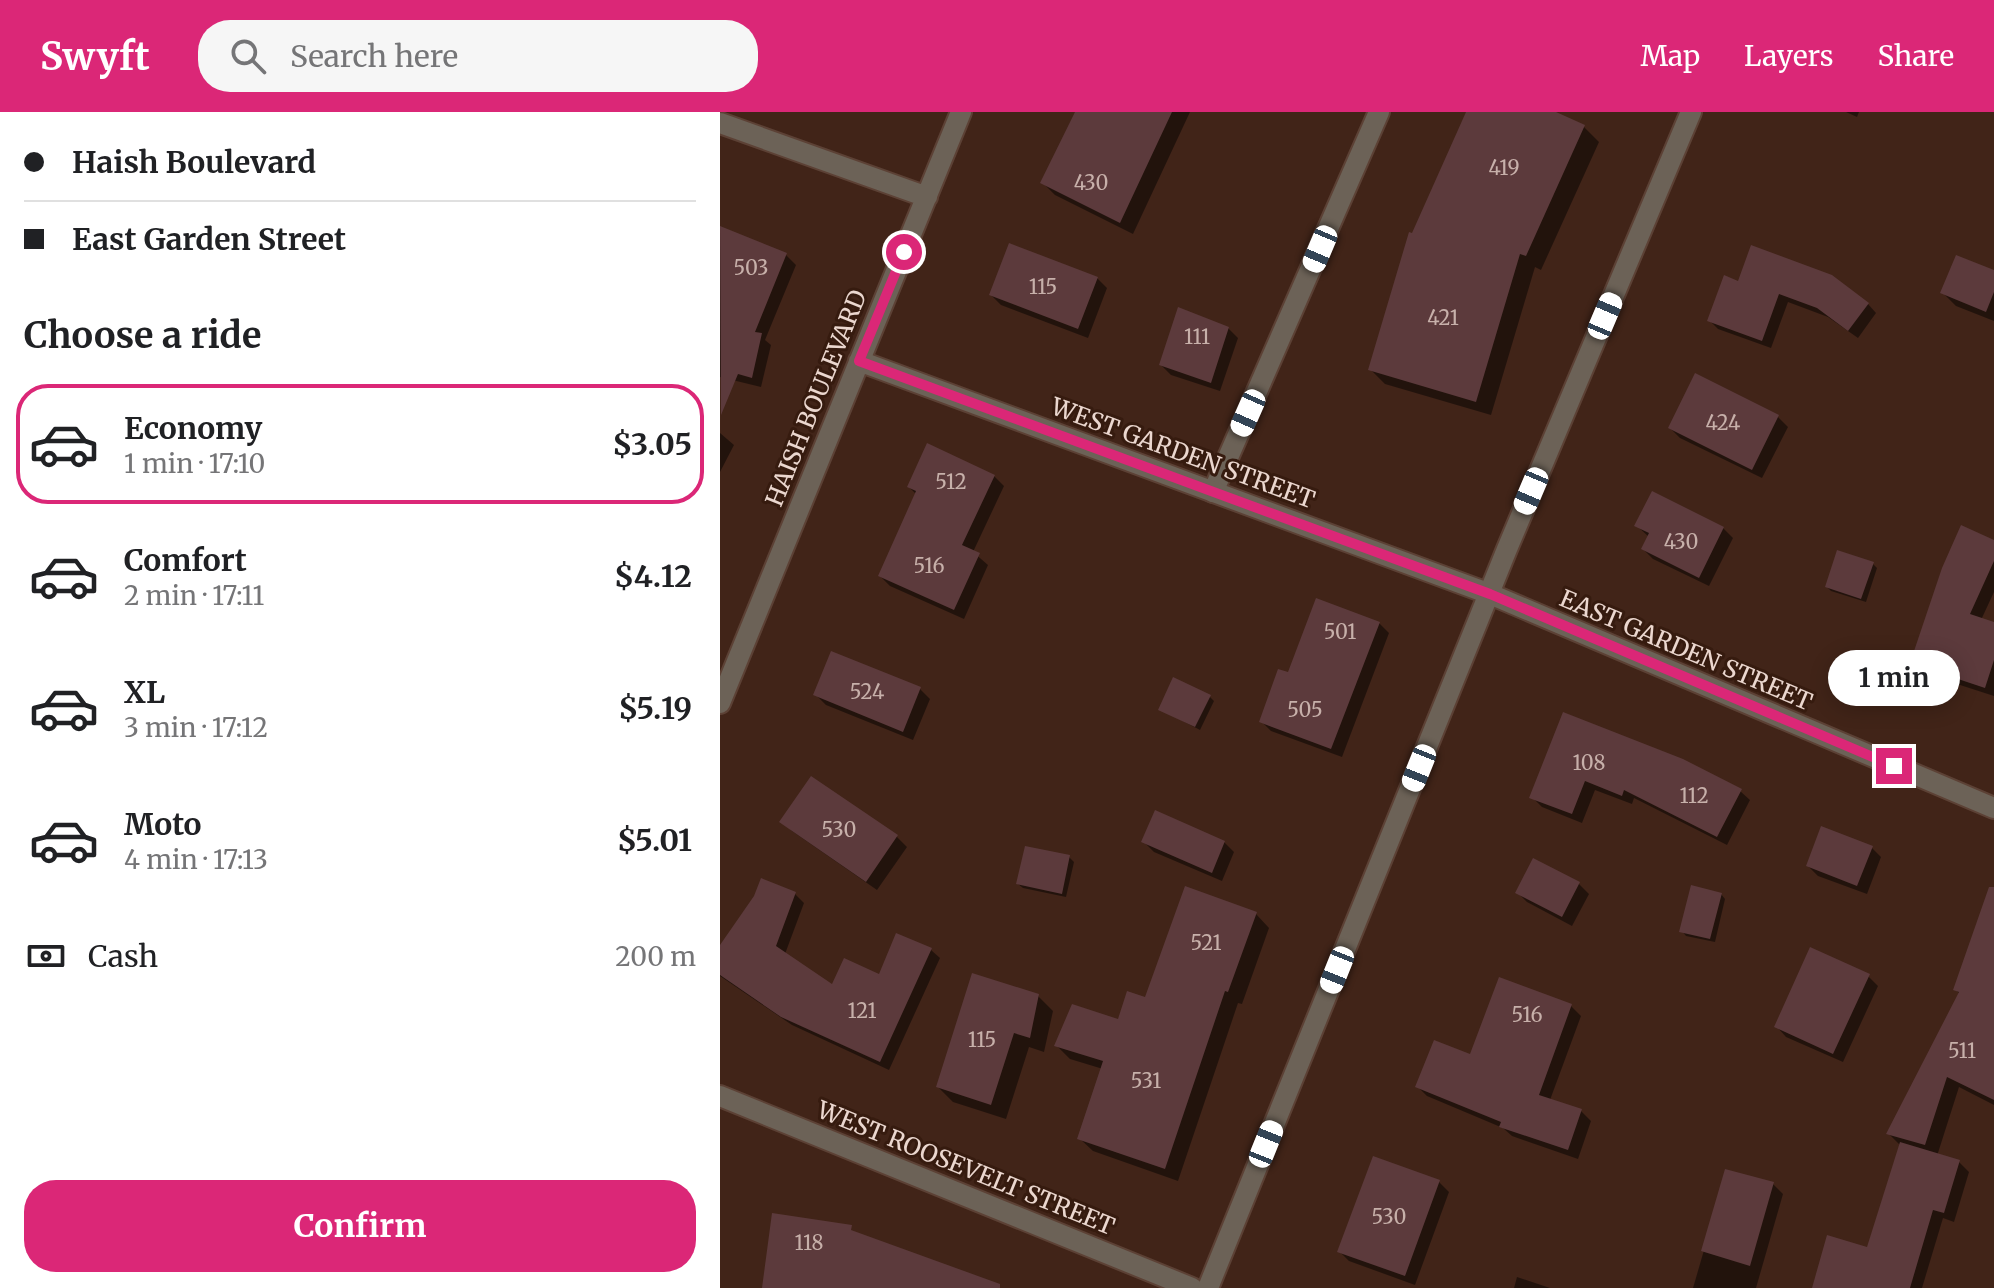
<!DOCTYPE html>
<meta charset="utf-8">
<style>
body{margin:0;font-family:Merriweather,serif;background:#f6f6f6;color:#202124;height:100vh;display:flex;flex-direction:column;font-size:30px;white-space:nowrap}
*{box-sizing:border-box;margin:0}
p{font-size:26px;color:#757577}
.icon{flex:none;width:44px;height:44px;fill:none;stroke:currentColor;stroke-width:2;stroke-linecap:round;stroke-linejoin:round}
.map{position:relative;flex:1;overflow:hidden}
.sheet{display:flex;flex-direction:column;background:#fff;width:720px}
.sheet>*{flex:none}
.top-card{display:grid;align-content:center;height:176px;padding:0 24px;background:#fff}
.end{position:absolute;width:36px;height:36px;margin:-18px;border:10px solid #db2777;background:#fff;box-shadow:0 0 0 4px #fff}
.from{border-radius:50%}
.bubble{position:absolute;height:56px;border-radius:28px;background:#fff;box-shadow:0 4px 20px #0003;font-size:26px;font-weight:700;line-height:56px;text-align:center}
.car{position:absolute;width:24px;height:48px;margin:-24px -12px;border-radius:10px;box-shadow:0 0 6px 2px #0007;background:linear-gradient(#fff 24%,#345 0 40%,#fff 0 76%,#345 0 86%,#fff 0)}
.top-card b{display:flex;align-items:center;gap:28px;height:76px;font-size:30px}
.top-card b+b{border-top:2px solid #e0e0e0}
.top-card i{width:20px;height:20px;background:#202124}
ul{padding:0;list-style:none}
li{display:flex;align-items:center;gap:24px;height:120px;margin:0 16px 12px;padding:0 8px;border:4px solid transparent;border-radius:32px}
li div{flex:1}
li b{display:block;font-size:30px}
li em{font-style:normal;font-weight:700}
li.current{border-color:#db2777}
li>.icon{width:72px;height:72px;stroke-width:1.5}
h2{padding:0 24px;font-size:36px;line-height:96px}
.pay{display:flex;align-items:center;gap:20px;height:88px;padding:0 24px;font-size:30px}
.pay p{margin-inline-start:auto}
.action{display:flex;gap:16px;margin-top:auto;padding:16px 24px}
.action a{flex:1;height:92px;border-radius:32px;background:#db2777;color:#fff;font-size:32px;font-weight:700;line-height:92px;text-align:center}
header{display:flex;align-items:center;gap:48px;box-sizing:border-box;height:112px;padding:0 40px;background:#db2777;color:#fff}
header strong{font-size:38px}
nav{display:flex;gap:44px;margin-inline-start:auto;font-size:28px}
.search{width:560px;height:72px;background:#f6f6f6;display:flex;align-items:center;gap:20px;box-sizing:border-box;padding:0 28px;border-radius:32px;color:#757577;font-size:30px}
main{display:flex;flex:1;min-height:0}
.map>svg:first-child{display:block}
.shadow{fill:#0007}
.building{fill:#5c3a3c}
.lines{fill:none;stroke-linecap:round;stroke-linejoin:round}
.service-casing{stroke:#5c4135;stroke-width:24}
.minor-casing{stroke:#5c4135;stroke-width:24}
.tertiary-casing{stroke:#5c4135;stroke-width:24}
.service{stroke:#6c6257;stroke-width:20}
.minor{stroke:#6c6257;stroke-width:20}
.tertiary{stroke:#6c6257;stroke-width:20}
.route{stroke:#db2777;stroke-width:10}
.labels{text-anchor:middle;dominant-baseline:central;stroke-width:6;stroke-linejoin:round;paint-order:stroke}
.number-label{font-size:20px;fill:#c7b0aa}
.street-label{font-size:24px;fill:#ebd7cf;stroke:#361b0f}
</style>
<header>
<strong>Swyft</strong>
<div class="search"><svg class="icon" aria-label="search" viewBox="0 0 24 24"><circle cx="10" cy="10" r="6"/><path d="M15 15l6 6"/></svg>Search here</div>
<nav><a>Map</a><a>Layers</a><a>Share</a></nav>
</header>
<main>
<section class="sheet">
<div class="top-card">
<b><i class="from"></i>Haish Boulevard</b>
<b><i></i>East Garden Street</b>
</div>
<h2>Choose a ride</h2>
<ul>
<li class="current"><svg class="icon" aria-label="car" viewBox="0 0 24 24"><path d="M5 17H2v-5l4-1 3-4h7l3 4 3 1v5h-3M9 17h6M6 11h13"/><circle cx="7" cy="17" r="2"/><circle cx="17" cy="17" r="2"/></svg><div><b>Economy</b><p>1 min · 17:10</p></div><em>$3.05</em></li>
<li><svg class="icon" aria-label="car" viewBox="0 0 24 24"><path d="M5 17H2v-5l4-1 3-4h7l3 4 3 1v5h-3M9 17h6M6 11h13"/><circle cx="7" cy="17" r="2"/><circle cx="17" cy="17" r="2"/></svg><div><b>Comfort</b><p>2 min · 17:11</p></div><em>$4.12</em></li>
<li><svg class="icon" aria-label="car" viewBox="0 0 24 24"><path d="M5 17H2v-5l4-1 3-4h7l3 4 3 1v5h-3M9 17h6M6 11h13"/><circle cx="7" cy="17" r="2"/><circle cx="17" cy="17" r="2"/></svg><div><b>XL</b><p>3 min · 17:12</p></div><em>$5.19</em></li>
<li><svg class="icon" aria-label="car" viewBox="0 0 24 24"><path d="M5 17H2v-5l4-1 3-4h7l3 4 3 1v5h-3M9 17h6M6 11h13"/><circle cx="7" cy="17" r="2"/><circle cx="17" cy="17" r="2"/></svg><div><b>Moto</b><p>4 min · 17:13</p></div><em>$5.01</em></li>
</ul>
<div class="pay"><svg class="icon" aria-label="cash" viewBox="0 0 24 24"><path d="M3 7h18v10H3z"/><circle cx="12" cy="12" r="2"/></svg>Cash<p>200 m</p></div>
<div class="action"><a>Confirm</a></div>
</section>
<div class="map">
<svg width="1274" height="1176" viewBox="0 0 1274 1176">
<rect width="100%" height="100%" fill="#412418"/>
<!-- shadow -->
<path class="shadow" d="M357,0H470L413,122L335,83L323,71Z
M748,0H831L864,15L879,30L821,158L815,155L771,303L665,272L650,257L693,124Z
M1126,0H1139L1137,5Z
M0,116L66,143L76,153L45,228L51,233L41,275L0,265Z
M1274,160V209L1236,194L1223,181Z
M377,166L387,176L368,226L281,193L271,183Z
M1019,171L1148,192L1156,201L1138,226L1108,205L1068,190L1051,236L998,217L990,209Z
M508,216L518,226L500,279L451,263L441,253Z
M976,264L1058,305L1068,315L1042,366L960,326L950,316Z
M0,321L14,333L0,360Z
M274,364L284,374L253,440L268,453L244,507L170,474L160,464L196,382L189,375Z
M917,414L1003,416L1013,426L989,474L933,447L923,437L929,425Z
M1274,430V480L1261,508L1274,512V584L1203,561L1193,551Z
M1153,452L1157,456L1146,490L1111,479L1107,475Z
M659,511L669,521L622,645L551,619L541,609L569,563Z
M200,577L210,587L193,628L106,593L96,583Z
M489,584L494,589L480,618L440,597Z
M844,602L1020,679L1030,688L1007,733L914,686L912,692L875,678L862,711L822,695L812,685Z
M92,667L177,725L187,735L157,778L72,719L62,709Z
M424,730H504L514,740L502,769L434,740Z
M1151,735L1161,745L1147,782L1098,764L1088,754Z
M349,745L354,750L346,785L303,776L298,772Z
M814,749L859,772L869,782L852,814L807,790L797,780Z
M1274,781V993L1239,975L1217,1044L1239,1050L1249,1060L1234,1110L1223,1106L1202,1176H1094L1149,1137L1181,1034L1169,1022L1240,882L1235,877Z
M75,782L84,791L65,842L113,875L160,865L177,824L211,838L220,846L169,958L72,913L0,864V836Z
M1001,782L1005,787L995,830L966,824L962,819Z
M536,802L549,816L522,892L518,891L458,1069L373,1039L359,1026L383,957L350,947L336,933L399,909Z
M1148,864L1158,874L1123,950L1066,925L1057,915Z
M318,884L333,899L324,940L309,935L286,1007L233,990L218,975Z
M851,894L861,904L830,988L861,999L871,1009L858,1047L792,1024L783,1016L707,984L697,974Z
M1007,1059L1053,1072L1063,1082L1036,1176H973Z
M719,1070L729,1080L695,1173L629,1149L619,1139Z
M797,1165L830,1176H794Z"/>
<!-- building -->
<path class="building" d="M355,0H452L400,111L320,71Z
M746,0H836L865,13L806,144L800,142L756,290L648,258L689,120L692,121Z
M0,114L67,141L35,220L42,221L32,266L18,262L1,303Z
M289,131L378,165L358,217L269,183Z
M1031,133L1112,163L1149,191L1128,219L1097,196L1059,182L1042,229L987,209L1004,163L1018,169Z
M1236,143L1274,158V180L1266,200L1220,181Z
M458,195L509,215L491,271L439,253Z
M975,261L1059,303L1032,358L948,316Z
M207,331L275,363L242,433L260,441L234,498L158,464L196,379L187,375Z
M932,379L1004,415L979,466L921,437L929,421L914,414Z
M1241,413L1274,428V449L1250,502L1274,510V548L1265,576L1190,551L1222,456Z
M1117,438L1154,450L1141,487L1105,475Z
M596,486L660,510L611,637L539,610L558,557L568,560Z
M111,539L201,575L183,620L93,583Z
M453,565L491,583L475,615L438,598Z
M843,600L963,647L1022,677L997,725L904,678L902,684L865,669L852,702L809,686Z
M91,664L178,723L146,770L59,710Z
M435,698L505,729L492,761L421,730Z
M1101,714L1153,734L1137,774L1086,754Z
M305,734L350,743L342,782L296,772Z
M813,746L860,770L842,805L795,781Z
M41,766L76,780L56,834L112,872L124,846L159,862L176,821L212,836L160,950L61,905L0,863V833L34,784Z
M971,773L1002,781L990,827L959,820Z
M465,774L537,800L508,880L505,879L445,1057L357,1027L383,949L334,934L352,892L398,907L407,879L425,885Z
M1269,775H1274V988L1227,965L1205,1033L1166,1022L1239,880L1233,878Z
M1090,835L1150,862L1113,942L1054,915Z
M252,861L319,882L310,926L294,921L271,993L216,975Z
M779,865L852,892L819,983L862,997L848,1038L779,1015L781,1010L695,975L714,928L750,942Z
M1180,1030L1240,1048L1224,1101L1213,1098L1190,1176H1092L1107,1123L1147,1135Z
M653,1044L720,1068L685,1164L617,1140Z
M1005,1057L1054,1070L1030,1154L981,1139Z
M52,1101L132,1113L131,1118L280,1172V1176H42Z"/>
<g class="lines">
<defs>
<path id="service" d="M493,380L659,0"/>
<path id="minor" d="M0,11L207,85
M139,249L770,482L1274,696
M0,591L241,0
M0,984L472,1176"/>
<path id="tertiary" d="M488,1176L787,437L971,0"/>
</defs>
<!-- service casing -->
<use href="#service" class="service-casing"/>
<!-- minor casing -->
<use href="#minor" class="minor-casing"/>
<!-- tertiary casing -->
<use href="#tertiary" class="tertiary-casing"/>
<!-- service -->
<use href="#service" class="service"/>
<!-- minor -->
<use href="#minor" class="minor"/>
<!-- tertiary -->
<use href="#tertiary" class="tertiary"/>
</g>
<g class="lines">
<!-- route -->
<path class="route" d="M184,140L139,249L770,482L1174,654"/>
</g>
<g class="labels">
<!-- number labels -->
<g class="number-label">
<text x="784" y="55">419</text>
<text x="371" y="70">430</text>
<text x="31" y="155">503</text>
<text x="323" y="174">115</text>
<text x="723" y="205">421</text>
<text x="477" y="224">111</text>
<text x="1003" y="310">424</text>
<text x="231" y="369">512</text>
<text x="961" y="429">430</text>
<text x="209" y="453">516</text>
<text x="620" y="519">501</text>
<text x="147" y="579">524</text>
<text x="585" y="597">505</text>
<text x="869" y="650">108</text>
<text x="974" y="683">112</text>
<text x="119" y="717">530</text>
<text x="486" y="830">521</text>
<text x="142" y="898">121</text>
<text x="807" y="902">516</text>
<text x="262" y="927">115</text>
<text x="1242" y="938">511</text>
<text x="426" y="968">531</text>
<text x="669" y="1104">530</text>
<text x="89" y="1130">118</text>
</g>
<!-- street labels -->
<g class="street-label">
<text transform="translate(96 286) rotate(-68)">HAISH BOULEVARD</text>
<text transform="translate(463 341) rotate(20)">WEST GARDEN STREET</text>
<text transform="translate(966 538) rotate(23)">EAST GARDEN STREET</text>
<text transform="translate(246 1056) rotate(22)">WEST ROOSEVELT STREET</text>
</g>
</g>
</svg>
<i class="end from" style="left:184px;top:140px"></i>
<i class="end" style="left:1174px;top:654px"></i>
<div class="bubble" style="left:1108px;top:538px;width:132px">1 min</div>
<i class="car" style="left:600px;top:137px;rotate:203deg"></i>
<i class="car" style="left:885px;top:204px;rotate:23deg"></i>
<i class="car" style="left:528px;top:301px;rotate:204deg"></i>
<i class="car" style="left:811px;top:379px;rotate:203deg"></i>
<i class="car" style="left:699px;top:656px;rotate:202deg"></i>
<i class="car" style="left:617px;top:858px;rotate:202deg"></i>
<i class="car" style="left:546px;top:1032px;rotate:22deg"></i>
</div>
</main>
